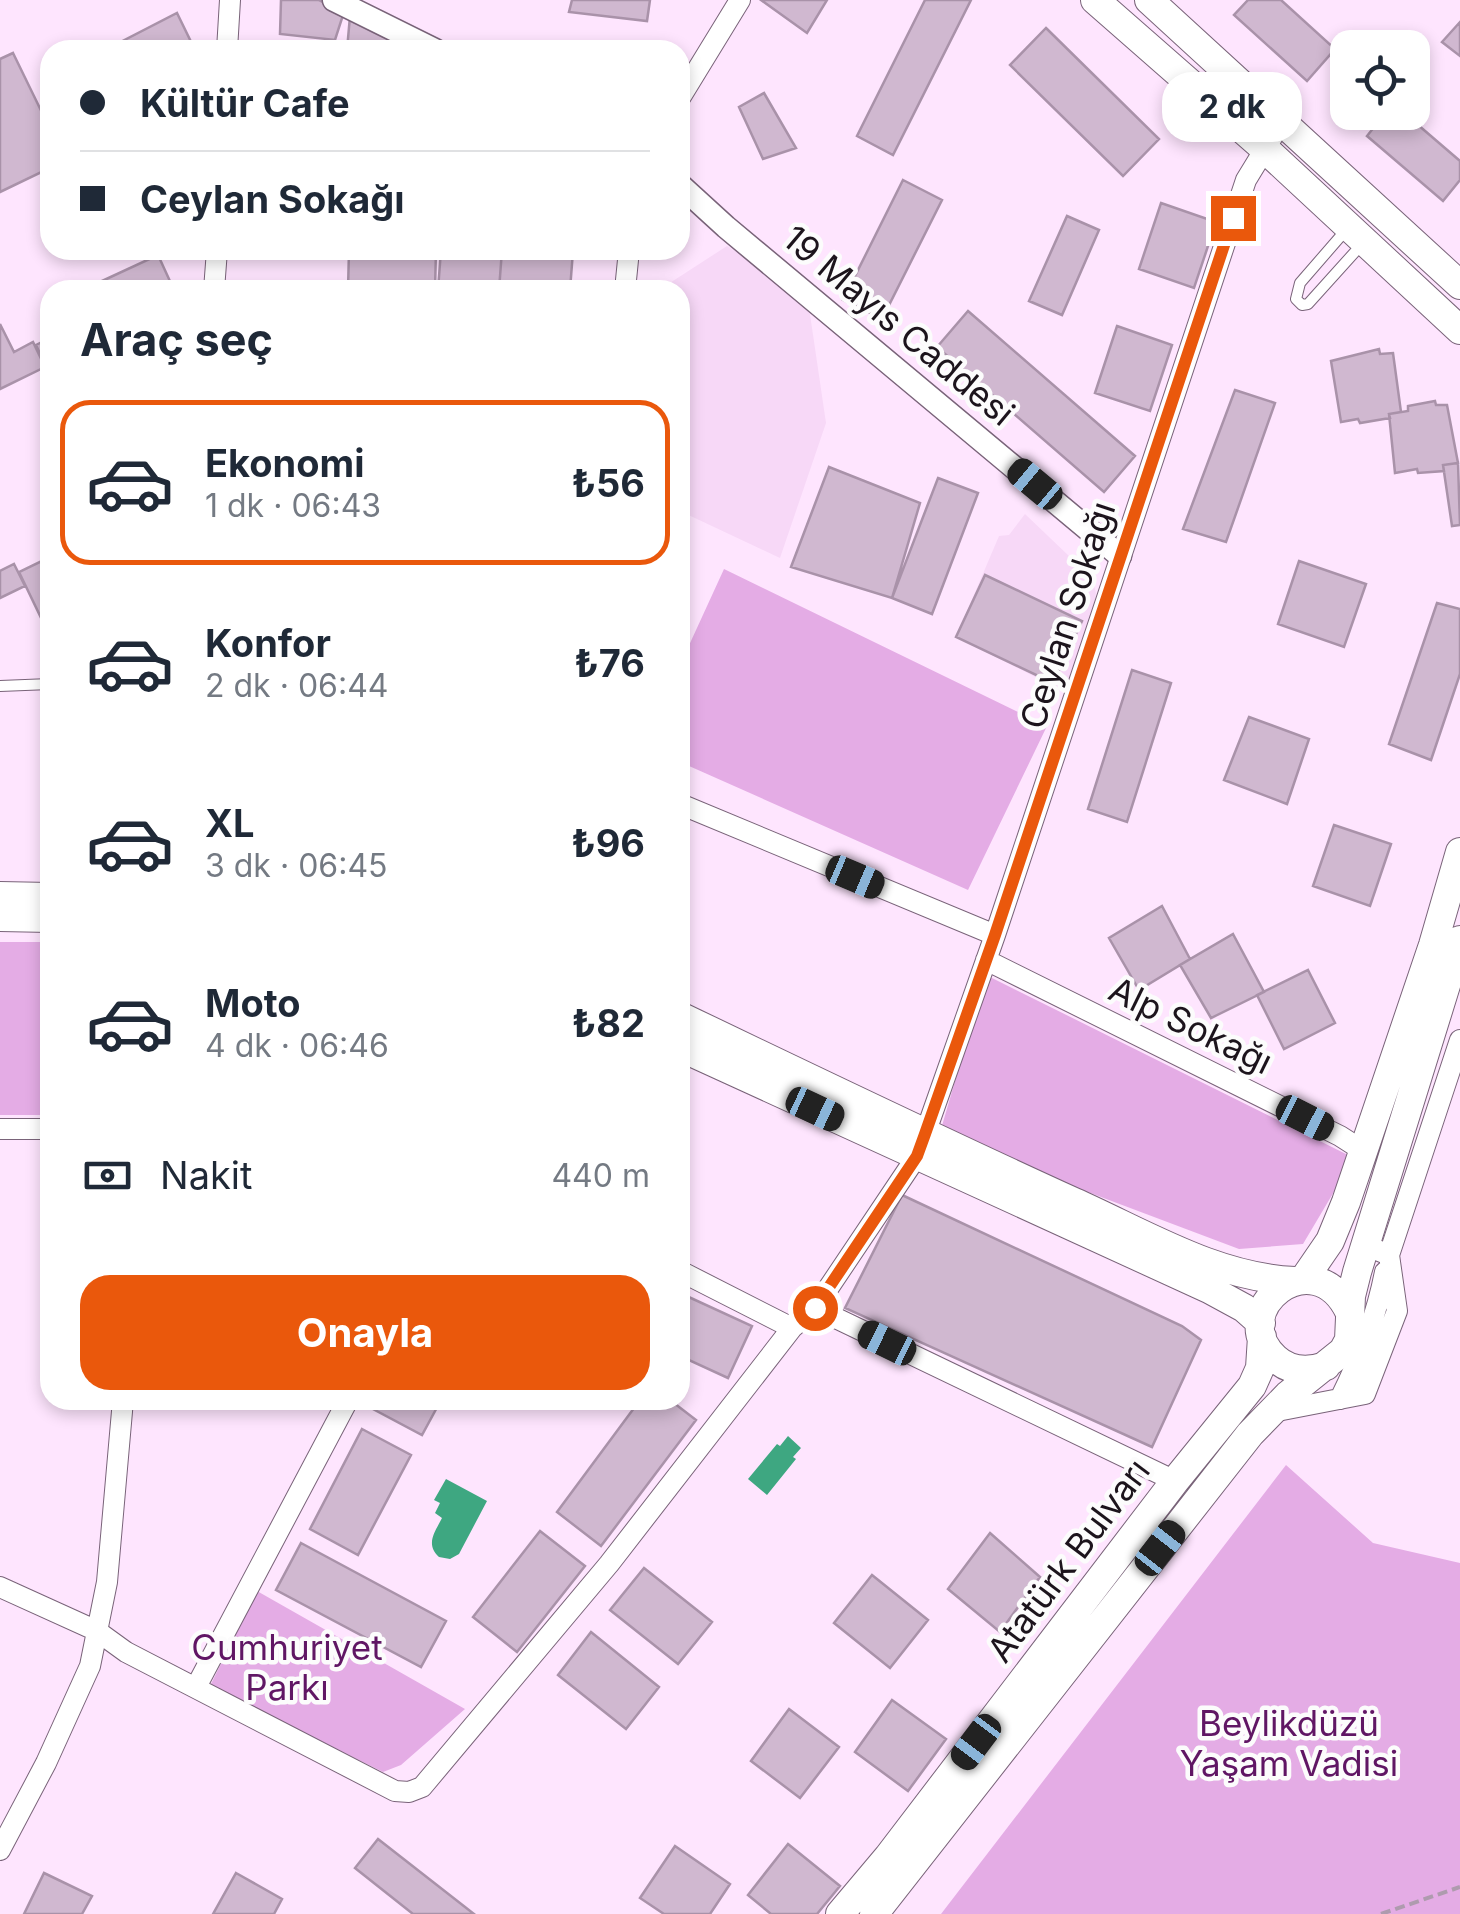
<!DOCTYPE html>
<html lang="tr">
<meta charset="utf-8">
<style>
body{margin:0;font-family:Inter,sans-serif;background:#f2f2f3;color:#1f2937;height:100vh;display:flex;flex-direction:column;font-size:38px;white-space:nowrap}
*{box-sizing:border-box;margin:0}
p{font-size:32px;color:#747a83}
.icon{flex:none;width:55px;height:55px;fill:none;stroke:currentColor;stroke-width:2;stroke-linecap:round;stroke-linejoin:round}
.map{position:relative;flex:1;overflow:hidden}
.panel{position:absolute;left:40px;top:280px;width:650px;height:1130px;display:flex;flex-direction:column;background:#fff;border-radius:30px;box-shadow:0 5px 15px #0003}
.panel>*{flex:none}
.top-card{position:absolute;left:40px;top:40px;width:650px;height:220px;border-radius:30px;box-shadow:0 5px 15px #0003;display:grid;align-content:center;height:220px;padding:0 40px;background:#fff}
.controls{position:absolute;left:1330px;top:30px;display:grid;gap:20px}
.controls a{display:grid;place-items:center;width:100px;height:100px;border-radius:20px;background:#fff;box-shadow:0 5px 15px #0003;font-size:50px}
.end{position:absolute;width:45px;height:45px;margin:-22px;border:12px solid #ea580c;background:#fff;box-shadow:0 0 0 5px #fff}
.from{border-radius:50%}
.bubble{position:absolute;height:70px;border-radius:30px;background:#fff;box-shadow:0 5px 15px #0003;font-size:32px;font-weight:700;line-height:70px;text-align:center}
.car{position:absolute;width:30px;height:60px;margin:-30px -15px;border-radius:12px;box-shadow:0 0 8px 2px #0007;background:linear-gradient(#222 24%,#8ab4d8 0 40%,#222 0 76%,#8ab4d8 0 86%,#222 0)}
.top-card b{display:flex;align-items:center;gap:35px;height:95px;font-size:38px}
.top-card b+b{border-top:2px solid #e0e1e3}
.top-card i{width:25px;height:25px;background:#1f2937}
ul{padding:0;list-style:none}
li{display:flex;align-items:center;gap:30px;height:165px;margin:0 20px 15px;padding:0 20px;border:5px solid transparent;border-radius:30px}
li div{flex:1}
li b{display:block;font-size:38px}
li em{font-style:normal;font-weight:700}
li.current{border-color:#ea580c}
li>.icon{width:90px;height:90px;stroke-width:1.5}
h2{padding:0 40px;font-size:45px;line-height:120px}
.pay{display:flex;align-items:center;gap:25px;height:110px;padding:0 40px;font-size:38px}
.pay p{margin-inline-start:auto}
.primary-button{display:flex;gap:20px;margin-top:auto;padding:20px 40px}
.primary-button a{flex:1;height:115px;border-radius:30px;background:#ea580c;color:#fff;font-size:40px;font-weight:700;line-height:115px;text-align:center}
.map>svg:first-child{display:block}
.built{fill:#f7d8f7}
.green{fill:#e4ace5}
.water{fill:#3ea781}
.building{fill:#d0b8d0;stroke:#a992a9;stroke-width:2.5}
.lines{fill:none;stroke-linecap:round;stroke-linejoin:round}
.service-casing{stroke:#796379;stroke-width:12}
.minor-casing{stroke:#796379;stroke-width:22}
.tertiary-casing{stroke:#796379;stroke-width:25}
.secondary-casing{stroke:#796379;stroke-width:30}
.path{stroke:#ae9bae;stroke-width:4;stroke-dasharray:10 5;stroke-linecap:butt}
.service{stroke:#fff;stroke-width:10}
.minor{stroke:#fff;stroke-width:20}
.tertiary{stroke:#fff;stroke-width:22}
.secondary{stroke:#fff;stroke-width:28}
.route{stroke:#ea580c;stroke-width:12}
.labels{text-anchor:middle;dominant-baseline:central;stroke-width:9;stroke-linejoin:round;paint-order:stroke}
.street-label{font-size:35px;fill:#1c141c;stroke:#fcfcfc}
.park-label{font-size:35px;fill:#601664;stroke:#fcfcfc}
</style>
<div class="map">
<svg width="1460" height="1914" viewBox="0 0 1460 1914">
<rect width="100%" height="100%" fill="#fee5fe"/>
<!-- built -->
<path class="built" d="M727,246L807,294L826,423L780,558L680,511V290H659Z
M1025,514L1092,578L1096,593L1091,625L1065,692L956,637L999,536L1009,535Z"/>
<!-- green -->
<path class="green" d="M724,569L1047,726L968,890L680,762V665Z
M0,942H50V1115H0Z
M986,975L1354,1158L1303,1244L1239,1249L939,1136Z
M1286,1465L1373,1543L1460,1563V1914H941Z
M257,1591L465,1709L401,1765L383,1772L210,1686Z"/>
<!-- water -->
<path class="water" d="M788,1436L801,1448L793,1457L796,1459L767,1495L748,1479L777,1444L780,1446Z
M446,1479L487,1501L459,1554L450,1559L439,1557C425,1544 435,1532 442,1518L435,1513L440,1503L434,1500Z"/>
<!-- building -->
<path class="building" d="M281,0H319L344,12L335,40L280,34Z
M572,0H650L647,21L569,12Z
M761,0H827L807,33Z
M925,0H971L893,155L857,136Z
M1248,0H1281L1335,49L1307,81L1234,15Z
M177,13L195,50H110L109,48Z
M350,16L410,46L409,50H347Z
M1460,22V56L1442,42Z
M1046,28L1159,139L1123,176L1010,65Z
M13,53L50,129V168L0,192V59Z
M764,93L796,148L763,159L739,107Z
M1386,112H1403L1460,161V180L1443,201L1367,136Z
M903,180L942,200L882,319L843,300Z
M1161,203L1216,222L1194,288L1139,269Z
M1067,216L1099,230L1062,315L1029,301Z
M349,250H436L435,290H348Z
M441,250H502L499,290H438Z
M502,250L573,251L570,290H499Z
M158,255L174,290H90L89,287Z
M968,311L1135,456L1104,492L937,347Z
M0,324L14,352L33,342L45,367L0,389Z
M1117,326L1172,345L1150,411L1095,393Z
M50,338V375L36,345Z
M1379,349L1380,354L1393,353L1401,412L1389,414L1390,418L1360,423L1358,419L1341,422L1331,361Z
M1235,390L1275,403L1226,542L1183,529Z
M1435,401L1436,405H1447L1458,463L1443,465L1444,471L1418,473L1417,469L1395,473L1389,414L1408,411V406Z
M1458,463L1460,525L1452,526L1443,465Z
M829,467L920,503L892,598L791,567Z
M938,478L978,493L932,614L892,598Z
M50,557V621L44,624L19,572Z
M1299,561L1366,584L1344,647L1278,624Z
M14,564L25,586L0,598V571Z
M985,575L1082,621L1053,683L956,637Z
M1437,603L1460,609V674L1431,760L1389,744Z
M1132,670L1171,683L1127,822L1088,809Z
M1249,717L1309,739L1287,804L1224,780Z
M1334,825L1391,844L1370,906L1313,886Z
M1162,906L1190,959L1139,990L1109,938Z
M1233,934L1264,992L1211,1018L1180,965Z
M1308,970L1335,1023L1284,1049L1257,995Z
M902,1195L1182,1326L1201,1340L1152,1447L845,1308Z
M680,1293L752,1326L728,1378L680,1356Z
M378,1400H441L422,1435L373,1409Z
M640,1400H670L696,1420L601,1546L557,1512Z
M362,1429L411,1455L358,1555L310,1529Z
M540,1531L585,1566L517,1652L473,1617Z
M990,1533L1040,1577L1000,1632L948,1589Z
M301,1543L446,1621L421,1667L276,1590Z
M644,1568L712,1622L678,1664L610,1610Z
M872,1575L928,1620L890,1668L834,1623Z
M591,1632L659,1687L626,1729L558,1675Z
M892,1700L946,1739L908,1791L855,1752Z
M789,1709L839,1747L800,1798L751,1761Z
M378,1839L474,1914H413L355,1868Z
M788,1844L840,1886L817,1914H771L748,1895Z
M675,1846L730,1884L710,1914H664L640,1898Z
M44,1873L92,1896L82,1914H24Z
M236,1873L282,1899L274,1914H213Z"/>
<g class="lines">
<defs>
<path id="service" d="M1346,230L1300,283L1296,299L1302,305L1308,304L1363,243
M0,686L50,684"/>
<path id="minor" d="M227,50L230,0
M680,98L740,0
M214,290L217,250
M625,290L629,250
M680,804L995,935
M986,960L1340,1136L1365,1152
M0,1129H50
M925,1134L995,935L1246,180L1282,121
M1365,1245L1389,1255L1460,1040
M680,1271L792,1328
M815,1308L1175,1481
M1340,1399C1361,1357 1376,1318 1385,1272
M1272,1412L1365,1394L1397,1311L1389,1255
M0,1587L97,1631L126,1652L395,1791L409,1792L422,1787L609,1564L792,1328L815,1308L917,1156
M196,1687L348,1400
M0,1850L46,1763L90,1666L107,1582L123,1400"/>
<path id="tertiary" d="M334,0L435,50
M680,185L726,227L1120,556"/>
<path id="secondary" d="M1095,0L1265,149L1460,330
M1149,0L1460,285
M0,896L50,897
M0,917L50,918
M680,1016C811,1079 942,1142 1074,1202C1144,1233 1216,1278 1295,1281
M680,1047L1209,1289L1244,1308L1261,1323
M1304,1279L1330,1241L1346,1202L1433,945L1460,852
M1326,1366C1308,1372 1290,1372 1275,1358C1224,1311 1313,1238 1349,1311
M840,1914L888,1857L1175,1481L1252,1386L1260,1368L1262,1337
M874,1914L1250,1434L1288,1395L1343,1351L1349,1340L1351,1296L1357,1272L1460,940"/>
</defs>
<!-- service casing -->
<use href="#service" class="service-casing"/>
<!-- minor casing -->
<use href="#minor" class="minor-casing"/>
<!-- tertiary casing -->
<use href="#tertiary" class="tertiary-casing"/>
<!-- secondary casing -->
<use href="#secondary" class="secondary-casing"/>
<!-- path -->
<path class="path" d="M1381,1914L1460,1887"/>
<!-- service -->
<use href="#service" class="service"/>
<!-- minor -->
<use href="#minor" class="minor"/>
<!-- tertiary -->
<use href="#tertiary" class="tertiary"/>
<!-- secondary -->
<use href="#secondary" class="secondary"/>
</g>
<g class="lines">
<!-- route -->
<path class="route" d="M815,1308L917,1156L925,1134L995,935L1233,218"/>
</g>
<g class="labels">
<!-- street labels -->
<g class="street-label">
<text transform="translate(899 325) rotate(40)">19 Mayıs Caddesi</text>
<text transform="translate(1067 615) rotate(-72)">Ceylan Sokağı</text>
<text transform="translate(1191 1025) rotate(26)">Alp Sokağı</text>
<text transform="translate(1068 1560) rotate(-53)">Atatürk Bulvarı</text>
</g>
<!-- park labels -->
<g class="park-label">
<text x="287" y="1647">Cumhuriyet<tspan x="287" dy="40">Parkı</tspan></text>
<text x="1289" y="1723">Beylikdüzü<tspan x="1289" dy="40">Yaşam Vadisi</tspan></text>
</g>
</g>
</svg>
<div class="controls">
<a><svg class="icon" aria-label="locate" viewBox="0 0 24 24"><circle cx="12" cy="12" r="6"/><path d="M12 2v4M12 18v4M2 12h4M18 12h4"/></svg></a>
</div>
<i class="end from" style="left:815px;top:1308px"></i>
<i class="end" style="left:1233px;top:218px"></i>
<div class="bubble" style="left:1162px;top:72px;width:140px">2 dk</div>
<i class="car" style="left:1035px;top:484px;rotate:310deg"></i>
<i class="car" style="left:855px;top:877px;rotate:113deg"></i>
<i class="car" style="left:815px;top:1109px;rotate:115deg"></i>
<i class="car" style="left:1305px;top:1118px;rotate:117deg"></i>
<i class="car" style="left:887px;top:1343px;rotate:296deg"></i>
<i class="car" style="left:1160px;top:1548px;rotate:38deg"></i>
<i class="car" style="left:976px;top:1742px;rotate:217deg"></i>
<div class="top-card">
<b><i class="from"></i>Kültür Cafe</b>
<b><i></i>Ceylan Sokağı</b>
</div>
<section class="panel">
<h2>Araç seç</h2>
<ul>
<li class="current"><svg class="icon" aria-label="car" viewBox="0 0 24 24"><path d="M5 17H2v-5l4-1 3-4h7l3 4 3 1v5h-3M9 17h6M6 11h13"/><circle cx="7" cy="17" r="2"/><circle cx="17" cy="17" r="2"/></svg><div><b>Ekonomi</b><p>1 dk · 06:43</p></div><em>₺56</em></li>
<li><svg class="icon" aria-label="car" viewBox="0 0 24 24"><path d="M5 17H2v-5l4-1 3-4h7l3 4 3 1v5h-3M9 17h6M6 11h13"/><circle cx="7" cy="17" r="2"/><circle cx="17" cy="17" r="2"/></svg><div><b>Konfor</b><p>2 dk · 06:44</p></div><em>₺76</em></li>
<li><svg class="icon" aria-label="car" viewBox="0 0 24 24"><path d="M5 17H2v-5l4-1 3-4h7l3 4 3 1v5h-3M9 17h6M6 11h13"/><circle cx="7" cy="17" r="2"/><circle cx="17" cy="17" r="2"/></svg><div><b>XL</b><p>3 dk · 06:45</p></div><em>₺96</em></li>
<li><svg class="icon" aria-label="car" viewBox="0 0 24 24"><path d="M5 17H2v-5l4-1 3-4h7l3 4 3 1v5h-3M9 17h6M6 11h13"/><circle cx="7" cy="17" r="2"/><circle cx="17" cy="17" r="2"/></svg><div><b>Moto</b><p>4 dk · 06:46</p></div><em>₺82</em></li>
</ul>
<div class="pay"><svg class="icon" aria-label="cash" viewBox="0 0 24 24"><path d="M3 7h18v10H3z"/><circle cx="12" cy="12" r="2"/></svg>Nakit<p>440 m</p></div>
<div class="primary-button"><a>Onayla</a></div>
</section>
</div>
